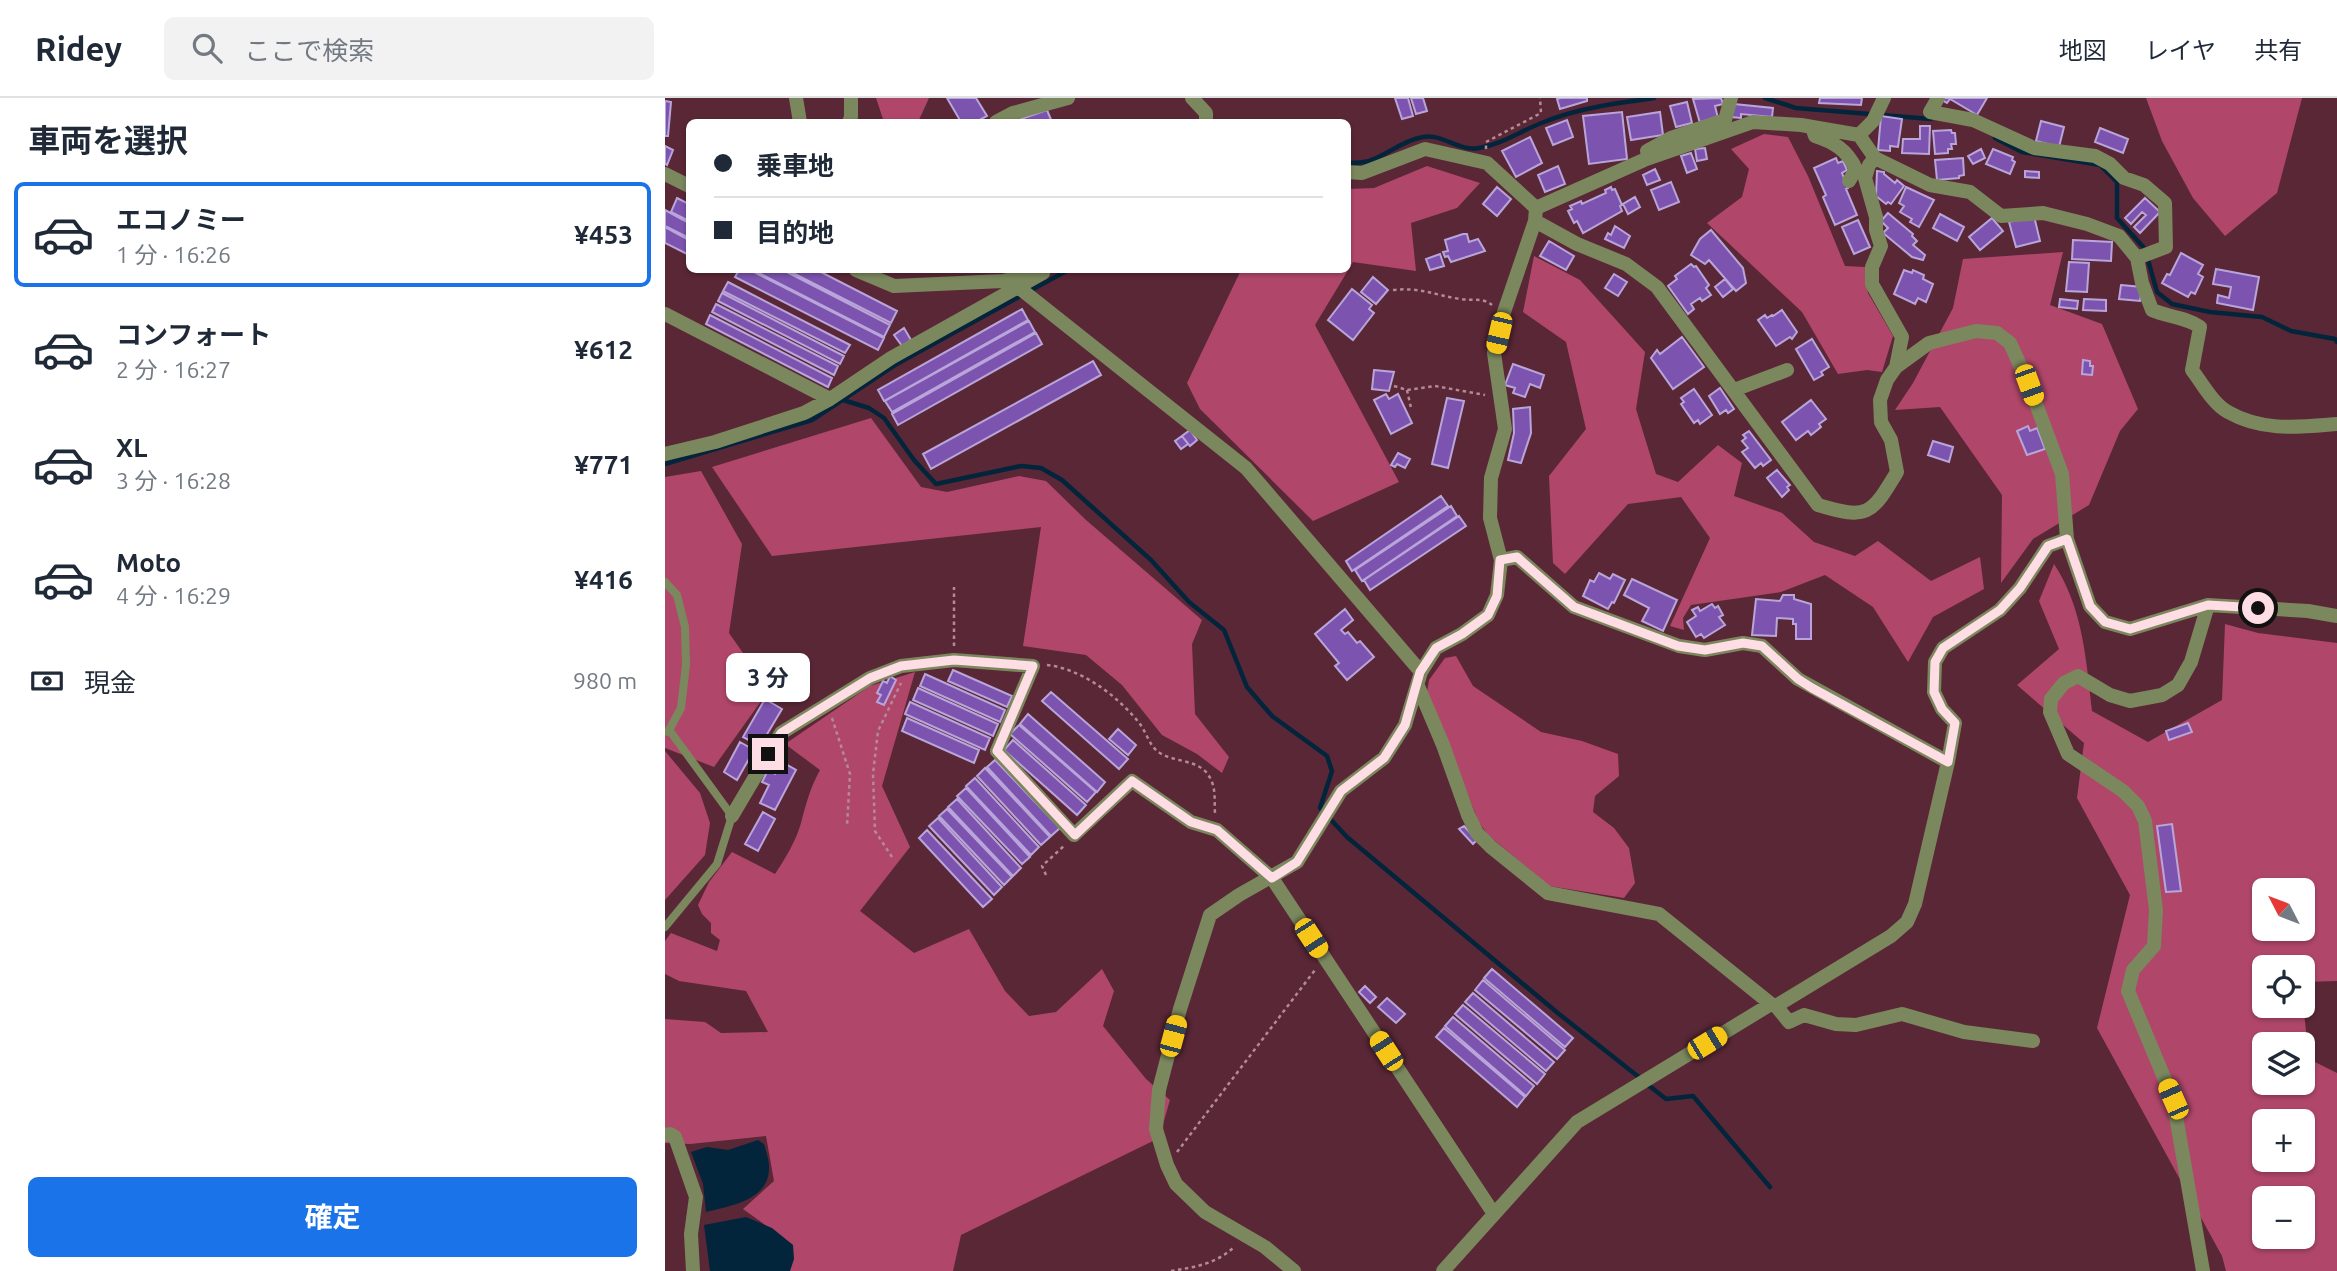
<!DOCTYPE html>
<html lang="ja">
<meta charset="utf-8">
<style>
body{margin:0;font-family:Ubuntu,"Noto Sans JP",sans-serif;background:#f2f2f3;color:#1f2937;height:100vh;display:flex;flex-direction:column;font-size:26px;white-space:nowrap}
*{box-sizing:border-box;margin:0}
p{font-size:23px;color:#747a83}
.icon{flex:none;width:38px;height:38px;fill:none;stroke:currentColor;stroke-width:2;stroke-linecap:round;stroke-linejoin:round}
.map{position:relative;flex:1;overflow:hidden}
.details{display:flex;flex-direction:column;background:#fff;width:665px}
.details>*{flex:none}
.guide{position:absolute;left:21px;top:21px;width:665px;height:154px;border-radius:10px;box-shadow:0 2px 5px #0004;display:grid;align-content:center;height:154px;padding:0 28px;background:#fff}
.needle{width:46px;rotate:312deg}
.tools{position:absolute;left:1587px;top:780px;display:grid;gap:14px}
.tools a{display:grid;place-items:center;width:63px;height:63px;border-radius:10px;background:#fff;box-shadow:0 2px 5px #0004;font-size:35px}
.end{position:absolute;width:32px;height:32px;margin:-16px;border:9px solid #fedde4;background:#111;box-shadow:0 0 0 4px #111}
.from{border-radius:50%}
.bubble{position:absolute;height:49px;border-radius:10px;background:#fff;box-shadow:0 2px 5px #0004;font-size:23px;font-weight:700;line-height:49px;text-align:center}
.car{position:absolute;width:21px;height:42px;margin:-21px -10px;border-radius:9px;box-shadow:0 0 5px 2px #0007;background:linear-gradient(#f5c518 24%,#345 0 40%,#f5c518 0 76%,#345 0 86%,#f5c518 0)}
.guide b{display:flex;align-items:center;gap:24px;height:66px;font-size:26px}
.guide b+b{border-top:2px solid #e0e1e3}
.guide i{width:18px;height:18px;background:#1f2937}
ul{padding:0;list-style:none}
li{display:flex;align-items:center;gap:21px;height:105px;margin:0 14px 10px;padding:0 14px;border:4px solid transparent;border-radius:10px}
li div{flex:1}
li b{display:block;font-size:26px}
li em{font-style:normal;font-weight:700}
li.selected{border-color:#1a73e8}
li>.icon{width:63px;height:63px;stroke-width:1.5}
h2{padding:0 28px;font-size:32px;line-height:84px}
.pay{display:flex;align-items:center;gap:18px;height:77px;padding:0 28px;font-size:26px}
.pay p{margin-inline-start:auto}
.primary-button{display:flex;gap:14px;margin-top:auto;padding:14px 28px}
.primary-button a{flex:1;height:80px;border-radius:10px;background:#1a73e8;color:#fff;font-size:28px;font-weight:700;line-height:80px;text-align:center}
header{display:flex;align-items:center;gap:42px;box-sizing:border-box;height:98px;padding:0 35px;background:#fff;border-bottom:2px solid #e0e1e3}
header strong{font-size:33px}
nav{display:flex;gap:38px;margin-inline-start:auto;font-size:24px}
.search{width:490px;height:63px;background:#f2f2f3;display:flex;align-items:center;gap:18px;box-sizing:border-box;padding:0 24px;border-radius:10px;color:#747a83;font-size:26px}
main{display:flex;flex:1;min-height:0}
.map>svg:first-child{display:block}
.forest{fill:#b0476a;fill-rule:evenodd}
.water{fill:#03253b}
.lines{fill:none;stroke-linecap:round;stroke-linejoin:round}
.stream{stroke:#03253b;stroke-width:4.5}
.building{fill:#7c54af;stroke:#b9a5d9;stroke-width:2}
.path{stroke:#b38a95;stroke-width:2.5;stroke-dasharray:3.5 3.5;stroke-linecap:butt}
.lane{stroke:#7b885d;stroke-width:8}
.street{stroke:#7b885d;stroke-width:14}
.route{stroke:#fedde4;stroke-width:9}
</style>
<header>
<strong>Ridey</strong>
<div class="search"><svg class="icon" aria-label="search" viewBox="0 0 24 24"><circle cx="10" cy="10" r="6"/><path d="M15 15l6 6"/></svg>ここで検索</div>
<nav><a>地図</a><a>レイヤ</a><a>共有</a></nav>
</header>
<main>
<section class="details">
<h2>車両を選択</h2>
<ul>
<li class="selected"><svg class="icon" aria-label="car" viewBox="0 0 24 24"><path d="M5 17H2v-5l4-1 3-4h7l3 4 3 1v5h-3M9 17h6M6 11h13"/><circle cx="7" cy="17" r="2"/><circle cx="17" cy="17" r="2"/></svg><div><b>エコノミー</b><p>1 分 · 16:26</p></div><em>¥453</em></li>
<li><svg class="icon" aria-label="car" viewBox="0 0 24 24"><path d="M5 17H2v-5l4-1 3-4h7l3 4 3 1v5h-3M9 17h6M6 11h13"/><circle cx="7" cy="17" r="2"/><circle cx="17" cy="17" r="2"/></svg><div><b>コンフォート</b><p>2 分 · 16:27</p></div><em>¥612</em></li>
<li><svg class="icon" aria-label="car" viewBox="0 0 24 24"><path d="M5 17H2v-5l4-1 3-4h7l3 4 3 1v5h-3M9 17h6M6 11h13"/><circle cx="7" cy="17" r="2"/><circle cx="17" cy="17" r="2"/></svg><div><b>XL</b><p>3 分 · 16:28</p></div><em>¥771</em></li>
<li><svg class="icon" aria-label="car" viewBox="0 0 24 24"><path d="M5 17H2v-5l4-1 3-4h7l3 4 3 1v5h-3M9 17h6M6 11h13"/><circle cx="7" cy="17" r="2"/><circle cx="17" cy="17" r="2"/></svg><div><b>Moto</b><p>4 分 · 16:29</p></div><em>¥416</em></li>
</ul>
<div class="pay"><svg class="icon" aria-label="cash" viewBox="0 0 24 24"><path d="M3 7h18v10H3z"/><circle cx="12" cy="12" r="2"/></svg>現金<p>980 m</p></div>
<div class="primary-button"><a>確定</a></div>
</section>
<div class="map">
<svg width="1672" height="1173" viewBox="0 0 1672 1173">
<rect width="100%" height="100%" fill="#5a2737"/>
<!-- forest -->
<path class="forest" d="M211,0H264L253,24H219Z
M1481,0H1637L1612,95L1560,138L1528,100L1497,43Z
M1099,36L1123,39L1143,78L1180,168L1200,169L1203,195L1228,238L1217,274L1202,272L1173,276L1137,214L1042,125L1077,99L1084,71L1066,51Z
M762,68L815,85L792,110L746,125L751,173L688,164L650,227L734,384L648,423L535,311L522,285L576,172H682L683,91L709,90Z
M1398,154L1385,207L1437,226L1473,311L1455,333L1424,407L1368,441L1336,485L1337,397L1275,309L1230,312L1248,285L1288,210L1298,161Z
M869,158L915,182L980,254L971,311L991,376L1013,384L1053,347L1077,365L1069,398L1117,415L1149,444L1190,458L1213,443L1266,483L1315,459L1319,491L1268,519L1243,564L1208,509L1160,477L1116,494L1026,507L1018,520L1019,532L1005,528L1045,440L1016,399L963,406L900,476L888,465L884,378L921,331L901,244L858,214Z
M206,320L256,389L282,394L354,378L381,383L421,422L537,522L527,546L530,616L564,659L557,675L532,656L497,637L457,587L421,557L358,548L376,429L107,458L47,369Z
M36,373L77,446L64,535L104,592L49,669L0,650V379Z
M1389,466C1418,510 1421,561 1427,613L1483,644L1557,602L1560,526L1593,535L1672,545V883L1638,884V870H1600V908H1638V905L1644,961L1672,975V1173H1561L1557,1158L1432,930L1465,797L1412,700L1419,645L1352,587L1394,551L1374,503ZM1600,793H1638V831H1600ZM1600,947H1638V985H1600ZM1600,1024H1638V1062H1600ZM1600,1101H1638V1139H1600Z
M791,558L808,588L876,634L917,643L953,656L954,678L930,698L928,714L949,730L964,750L970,785L959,800L884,788L823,737L813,723L762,594L764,582L780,560Z
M250,574L217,688L245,749L195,813L249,855L304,831L340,893L364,918L391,914L437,871L449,893L438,928L481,981L505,1002L494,1040L296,1137L288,1173H124L128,1147L78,1111L109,1083L101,1038L25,1046L0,1045V921L40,924L56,935L103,934L81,893L14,883L0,876V843L6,835L52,853L55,842L46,835V825L37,816L33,807L44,784L67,754L110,776C120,761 131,743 136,725C141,706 145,690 155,672L120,646L205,588Z
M0,653L35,695L45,725L40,757L0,802Z"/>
<!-- water -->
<path class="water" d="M93,1042L99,1046C101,1053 104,1061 104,1069C105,1102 66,1108 41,1114L38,1086L26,1054L42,1049L63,1052Z
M81,1119L107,1130L128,1147L129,1161L125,1173H45L39,1127Z"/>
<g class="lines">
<!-- stream -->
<path class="stream" d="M1100,0L1131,10L1266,21
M1330,40L1357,54L1435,67L1452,84V120L1480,151L1492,194L1507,206L1545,214L1597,219L1626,233L1670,241L1672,244
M682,65C689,65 697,65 704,63C722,57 738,42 758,39C777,35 794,54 814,50C838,46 857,32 879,24C913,10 952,5 989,0
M178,302L204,310L219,320L249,362L271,386L356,368L376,370L397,382L486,462L524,504L559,532L582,589L607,618L662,658L667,673L655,710L682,739L894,916L975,980
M0,366L147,322L230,267L403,172
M982,986L1001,1001L1028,998L1105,1089"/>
</g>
<!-- building -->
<path class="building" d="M282,0H311L322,18L311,24H296Z
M730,0H743L748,18L737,21Z
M746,0H758L762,13L751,16Z
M896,0H922V3L895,11L892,1Z
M1056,0L1058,6L1050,8L1053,20L1035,25L1028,1Z
M1155,0H1197L1196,7L1154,5Z
M1278,0H1322L1312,17L1285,1L1282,5L1277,2Z
M0,3L6,4L3,38H0Z
M1022,4L1027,25L1011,29L1005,8Z
M1069,6L1108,10L1107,19L1076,16V20L1066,19Z
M382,12L387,24H354L353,22Z
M957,14L962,61L924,66L918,18Z
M995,14L998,37L966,42L962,19Z
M1216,18L1237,21L1233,49L1225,48V53L1213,52Z
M902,22L908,39L888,47L881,30Z
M1376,23L1399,29L1394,49L1371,43Z
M1255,28H1265L1264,56L1237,55L1238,41H1255Z
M1435,30L1463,41L1458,55L1430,44Z
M1286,32L1287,35H1290L1291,46H1286L1287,51H1283V55L1270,56L1268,33Z
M865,39L877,65L851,79L837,53Z
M0,48L8,52L2,67L0,66Z
M1040,50L1042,61L1032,63L1030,51Z
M1316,51L1320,60L1308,66L1303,58Z
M1328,51L1348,59L1347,62L1350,64L1345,76L1321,66Z
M1026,55L1032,71L1022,75L1016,58Z
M1171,60L1173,65L1178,63L1182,72L1177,75L1183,90L1181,91L1192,117L1170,127L1158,99L1161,97L1149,70Z
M1298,60L1299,77L1294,78V80L1272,82L1270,62Z
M893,68L900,86L880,94L873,77Z
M990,71L995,82L982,87L978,77Z
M1212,73L1219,74V76L1230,85L1232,82L1239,88L1226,106L1223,104L1221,106L1211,98Z
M1360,73L1374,74V80L1360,79Z
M1006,84L1014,104L994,112L986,92Z
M832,89L846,101L832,118L818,106Z
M946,89L947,92L950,91L957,107L955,108L957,113L918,135L912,123L909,125L903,113L907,111L905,108L916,103L917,106L941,95L940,92Z
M1241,89L1269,102L1254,129L1245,124L1247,121L1235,114L1239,108L1234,105Z
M970,99L975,109L963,116L958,106Z
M12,100L24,106V123L6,114Z
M1480,100L1495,114L1475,135L1469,129L1481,117L1477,114L1466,126L1460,120Z
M0,112L24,125V140L0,128Z
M1223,115L1248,136L1247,138L1252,143L1248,147L1260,157L1258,162L1247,159L1218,135L1223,130L1216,123Z
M1275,116L1299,129L1292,143L1268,130Z
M1369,118L1375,143L1351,149L1344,124Z
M1327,120L1338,133L1315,152L1304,139Z
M1193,122L1205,149L1189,156L1177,129Z
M950,128L965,138L959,150L940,141L943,135L946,137Z
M0,129L24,142V157L0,145Z
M1046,132L1078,170L1081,185L1071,193L1044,162L1040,166L1026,157L1035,141Z
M798,136H802L804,144L813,141L820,153L786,164L783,158L780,159L778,154L783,153L780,142Z
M1408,142L1447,144L1446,163L1407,161Z
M884,143L909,158L901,172L875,158Z
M1516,155L1538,167L1533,176L1538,179L1530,196L1526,194L1523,199L1497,185L1502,176L1505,177Z
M775,156L779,168L765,172L761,161Z
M1404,164L1424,165L1422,194L1401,193Z
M1026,166L1029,169L1031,168L1044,187L1041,190L1046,197L1037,203L1035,200L1026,206L1029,211L1023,216L1003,188L1012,181L1010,178Z
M1551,171L1594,179L1588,212L1552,205L1553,197L1564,200L1566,189L1548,186Z
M74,172H85L219,240L213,252L70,179Z
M88,172H118L225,227L219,239Z
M122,172H152L232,213L226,225Z
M1239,172L1247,175L1248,172L1259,177L1258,181L1268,186L1261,204L1253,200L1250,206L1229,196Z
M949,176L962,184L953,198L940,190Z
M708,179L723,192L711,206L696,194Z
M1060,181L1068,191L1058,199L1050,189Z
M63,184L185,247L180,255L58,193Z
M1456,187L1477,189L1475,203L1454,201Z
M687,191L707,207L704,211L709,215L688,242L663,222Z
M57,195L179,258L175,266L53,203Z
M1395,201L1413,203L1412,211L1394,209Z
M1419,201L1441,202V213L1418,212Z
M51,206L173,268L169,277L47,214Z
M357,211L363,222L219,303L213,292Z
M1117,212L1132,234L1127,241L1125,239L1111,248L1093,222L1100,217L1102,220L1107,217L1108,218Z
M45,217L167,280L163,289L41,226Z
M364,223L370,234L227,314L220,303Z
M239,230L246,242L237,248L229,237Z
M371,235L377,246L233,327L227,316Z
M1017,239L1039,269L1008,291L986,260L992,252L995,256Z
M1147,241L1164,269L1156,274L1158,277L1149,282L1131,251Z
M1418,262L1425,263V268H1428L1427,277L1417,276Z
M428,263L436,277L266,371L258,356Z
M848,266L879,277L875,290L865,286L860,299L848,295L850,290L840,287Z
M709,272L729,274L724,293L707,291Z
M1055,290L1069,311L1063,315L1061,312L1055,316L1044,298Z
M1029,291L1047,317L1035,326L1033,322L1029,325L1016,306L1019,304L1016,300Z
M721,296L724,301L733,296L747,325L726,336L709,302Z
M782,300L799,303L783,370L767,366Z
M1146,302L1161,321L1154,326L1156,329L1146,337L1143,333L1131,342L1117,324Z
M865,309L866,335L856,365L843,362L849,335L848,311Z
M1363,328L1365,333L1372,330L1380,351L1362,357L1352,333Z
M525,332L532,342L525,348L517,338Z
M1084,333L1106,362L1098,368L1096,365L1090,370L1077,354L1083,350L1077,343L1081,340L1078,337Z
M517,338L523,346L516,351L510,343Z
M1268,343L1288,349L1284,364L1263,357Z
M733,355L745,361L740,370L732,366L730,369L726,367Z
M1112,372L1125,387L1122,389L1124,392L1117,399L1102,380Z
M776,398L783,408L687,473L681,463Z
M786,408L792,418L697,483L690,472Z
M794,418L801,428L705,492L699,482Z
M934,475L945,481L948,476L960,482L949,505L947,504L943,511L918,498L925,482L929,484Z
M967,481L1012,502L998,533L977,523L984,510L959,497Z
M1118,497H1129V501L1146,506V541H1131V526H1128V521L1112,520L1111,538L1087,537L1091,501L1115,503Z
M1047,506L1050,510L1053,508L1058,517L1054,519L1060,527L1039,540L1036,536L1031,539L1022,524L1031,518L1027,512L1033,509L1035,513Z
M680,511L688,522L676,532L680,536L683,534L692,545L695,543L709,559L682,582L670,568L674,565L650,536Z
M288,572L347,598L342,609L283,583Z
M260,576L340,612L335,624L255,588Z
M225,578L231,582L219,607L212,604L216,597L212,595L218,583L222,585Z
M253,590L333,626L328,638L248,602Z
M386,594L463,661L454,671L377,603Z
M100,601L117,611L95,648L78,639Z
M245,604L325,640L320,652L240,616Z
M363,616L440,684L432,694L355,626Z
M242,620L314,652L309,665L237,633Z
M1523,625L1527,634L1504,642L1501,633Z
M354,627L431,694L422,704L345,636Z
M453,631L471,647L463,657L444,641Z
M348,642L421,707L412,717L339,652Z
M75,644L89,652L72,682L59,674Z
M330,662L395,730L386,738L322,669Z
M117,664L131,672L110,712L95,705L104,687L97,684L103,672L110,676Z
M320,670L385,739L376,747L312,678Z
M310,680L374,749L366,757L301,688Z
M301,690L365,759L357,766L292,698Z
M292,701L356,770L348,778L283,709Z
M282,711L347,779L339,787L274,718Z
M98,714L110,721L93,753L80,746Z
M273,720L337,789L329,797L264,728Z
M1507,726L1516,793L1501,794L1492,728Z
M799,728L812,742L808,746L794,731Z
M262,732L327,801L318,809L254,740Z
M827,871L908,940L900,949L819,880Z
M818,882L900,952L892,961L810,892Z
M700,888L711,899L705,905L694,894Z
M808,895L889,964L881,973L800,904Z
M722,900L740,916L731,925L713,909Z
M798,907L880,976L872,986L790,916Z
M788,919L869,988L861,998L780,928Z
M779,930L860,999L852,1009L771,939Z"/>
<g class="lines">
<!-- path -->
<path class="path" d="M821,51V44L876,15L875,0
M728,192C754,189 770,197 795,201C807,203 817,199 827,207
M729,288L742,292L770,288L820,297
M742,292L746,310
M289,548V489
M382,567C417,571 453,598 475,626C481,634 484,646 492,653C506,664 529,661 541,674C552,687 549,700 550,715
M167,620L185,676L182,728
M227,759L210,733L208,676L213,633L236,585
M381,777L377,768L400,747
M512,1054L650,872
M506,1173C530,1169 552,1166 570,1148"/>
<!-- lane -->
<path class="lane" d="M0,484L12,497L20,529L21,567L16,610L3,634
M0,829L52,766L67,718L5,633"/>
<!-- street -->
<path class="street" d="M131,0L135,24
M527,0L541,15V24
M1273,0L1265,14L1308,22L1369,50L1430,58L1445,66L1459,80L1479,87L1500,105L1501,149L1472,160
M184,24L186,19V0
M331,24L348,15L403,0
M1148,32L1150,38C1169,44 1182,52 1191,71L1184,83
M1194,37L1208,23L1219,0
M982,53L1006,40L1060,22L1066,0
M1210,60L1204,67L1200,80L1211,119V132L1216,148L1207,169V186L1237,239L1231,269
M682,74L697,75L760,51L822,65L871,110
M0,76L24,88
M871,110L979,62L1088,24L1136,27L1194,37L1210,60L1265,87L1305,94L1336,118L1378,115L1422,126L1454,138L1472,160L1477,185L1487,212C1503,219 1521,219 1535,229L1527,272C1537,285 1548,306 1563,314C1598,334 1634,329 1672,326
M870,123L912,146L961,166L992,189L1153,407C1203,422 1206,417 1232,374L1226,342L1216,324L1215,302L1222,282L1231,269L1264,245L1311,233L1332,235L1345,245L1364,287L1397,376L1402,441L1425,508L1440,524L1465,531L1543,507L1643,513L1672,518
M191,172L229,188L338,183L364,177
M353,189L581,370L756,574
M0,216L165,301
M1069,292L1122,272
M0,356L50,344L139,315L165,301L226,260L378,175
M836,462L852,459L909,509L1014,548L1040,552L1078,545L1097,548L1133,581L1283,664
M753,588L778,647L803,717L812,735L826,749L883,795L994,816L1106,906L1111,908L1124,924L1139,917L1171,926L1191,927L1237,916L1299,934L1368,943
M67,718L116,635L205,580L236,568L289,562L368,568L332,653L409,737L467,683L526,724L552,732L607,780L829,1116
M1111,908L1226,838L1242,824L1250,806L1283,664L1290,625L1277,611L1269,594L1270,564L1278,550L1335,512L1355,490L1383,448L1402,441
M0,1037L5,1036L10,1039L31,1099L26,1136L28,1173
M629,1173L600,1149L540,1114L511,1086L502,1067L491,1031L494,992L515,911L545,817L574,797L632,764L676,693L719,660L740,627L756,574L771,550L797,536L823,517L832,497L836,462L825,420L826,380L840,331L829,255L839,214L870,123L871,110
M778,1173L912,1024L1106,906
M1538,1173L1508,1001L1463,893L1468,872L1489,848L1491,812L1480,723L1473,708L1458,693L1403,656L1385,614L1386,601L1399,585L1413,578L1445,597L1465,603L1497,597L1513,587L1526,564L1543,507"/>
</g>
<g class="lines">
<!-- route -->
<path class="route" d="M103,656L116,635L205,580L236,568L289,562L368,568L332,653L410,737L467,683L526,724L552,732L607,780L632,764L676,693L719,660L740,627L755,574L771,550L797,536L823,517L832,498L835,462L852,459L909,509L1013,548L1040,552L1078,545L1097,548L1133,581L1147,590L1283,664L1290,625L1277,611L1269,594L1270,564L1278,550L1335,512L1355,490L1383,448L1402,441L1425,508L1440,524L1465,531L1543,507L1593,510"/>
</g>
</svg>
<div class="tools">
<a><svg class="needle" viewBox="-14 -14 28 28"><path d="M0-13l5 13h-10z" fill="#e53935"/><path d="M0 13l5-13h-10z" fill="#747a83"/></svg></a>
<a><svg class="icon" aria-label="locate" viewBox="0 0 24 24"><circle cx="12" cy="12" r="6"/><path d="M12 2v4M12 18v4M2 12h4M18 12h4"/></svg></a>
<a><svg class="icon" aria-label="layers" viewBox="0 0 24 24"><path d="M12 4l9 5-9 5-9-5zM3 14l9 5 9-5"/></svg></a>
<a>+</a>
<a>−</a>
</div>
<i class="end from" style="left:1593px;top:510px"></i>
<i class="end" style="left:103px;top:656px"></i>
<div class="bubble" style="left:61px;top:555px;width:84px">3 分</div>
<i class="car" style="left:834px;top:235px;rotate:193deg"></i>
<i class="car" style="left:1364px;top:287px;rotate:160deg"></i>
<i class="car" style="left:646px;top:840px;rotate:147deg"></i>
<i class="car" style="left:508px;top:938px;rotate:15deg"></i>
<i class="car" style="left:1042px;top:945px;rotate:59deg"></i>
<i class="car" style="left:721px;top:953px;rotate:327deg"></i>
<i class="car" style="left:1508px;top:1001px;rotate:336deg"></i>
<div class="guide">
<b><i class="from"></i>乗車地</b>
<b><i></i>目的地</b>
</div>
</div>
</main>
